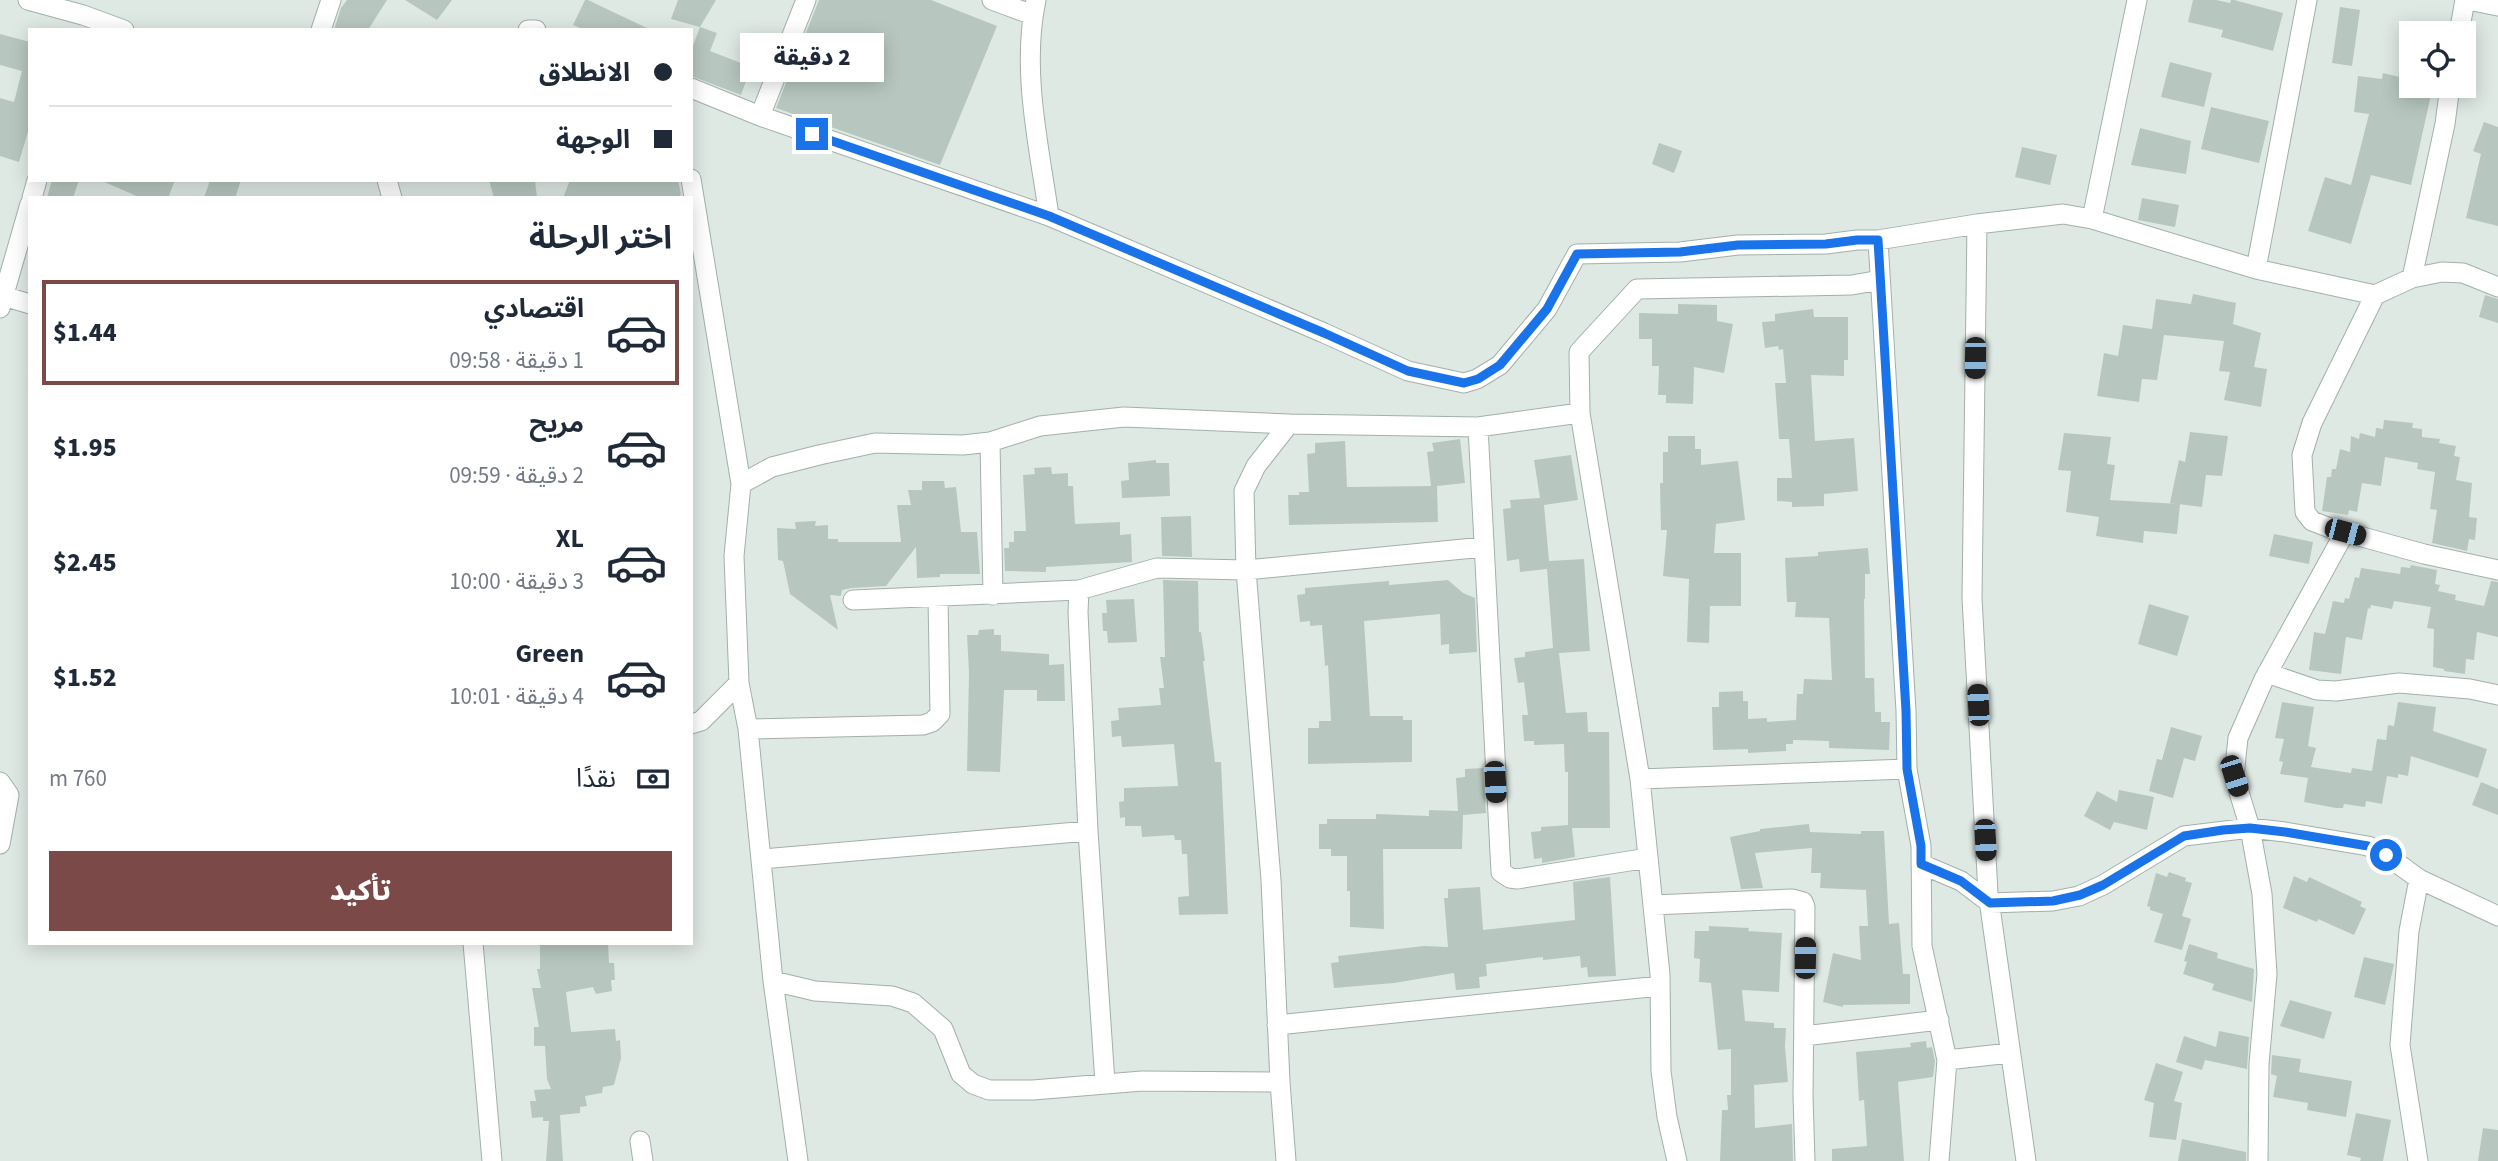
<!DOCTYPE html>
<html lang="ar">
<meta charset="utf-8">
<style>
body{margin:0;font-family:"Source Sans 3","Noto Sans Arabic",sans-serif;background:#f2f2f3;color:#1f2937;direction:rtl;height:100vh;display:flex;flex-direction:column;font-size:26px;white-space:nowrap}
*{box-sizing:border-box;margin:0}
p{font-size:23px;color:#747a83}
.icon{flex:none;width:38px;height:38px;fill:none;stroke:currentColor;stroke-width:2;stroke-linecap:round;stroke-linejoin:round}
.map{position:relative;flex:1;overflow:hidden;direction:ltr}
.drawer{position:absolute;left:28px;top:196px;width:665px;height:749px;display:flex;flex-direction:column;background:#fff;border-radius:0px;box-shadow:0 4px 18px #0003;direction:rtl}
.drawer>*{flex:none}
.banner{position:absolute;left:28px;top:28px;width:665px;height:154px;border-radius:0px;box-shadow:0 4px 18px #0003;direction:rtl;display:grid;align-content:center;height:154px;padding:0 21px;background:#fff}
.controls{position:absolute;left:2399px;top:21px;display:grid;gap:14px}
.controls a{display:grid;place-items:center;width:77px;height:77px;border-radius:0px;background:#fff;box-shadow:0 4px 18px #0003;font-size:35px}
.end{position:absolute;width:32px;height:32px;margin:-16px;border:9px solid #1a73e8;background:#fff;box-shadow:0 0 0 4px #fff}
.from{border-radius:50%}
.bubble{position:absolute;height:49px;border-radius:0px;background:#fff;box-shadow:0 4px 18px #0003;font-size:23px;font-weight:800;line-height:49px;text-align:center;direction:rtl}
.car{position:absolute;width:21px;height:42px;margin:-21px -10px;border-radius:9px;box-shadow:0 0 5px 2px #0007;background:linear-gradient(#222 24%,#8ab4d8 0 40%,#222 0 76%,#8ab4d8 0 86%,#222 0)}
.banner b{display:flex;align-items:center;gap:24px;height:66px;font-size:26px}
.banner b+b{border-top:2px solid #e0e1e3}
.banner i{width:18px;height:18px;background:#1f2937}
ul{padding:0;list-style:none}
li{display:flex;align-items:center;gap:21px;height:105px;margin:0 14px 10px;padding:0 7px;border:4px solid transparent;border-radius:0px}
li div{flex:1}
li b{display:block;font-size:26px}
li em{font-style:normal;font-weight:800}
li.selected{border-color:#7b4947}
li>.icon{width:63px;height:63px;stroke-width:1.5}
h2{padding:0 21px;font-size:32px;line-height:84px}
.pay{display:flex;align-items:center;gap:18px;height:77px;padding:0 21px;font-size:26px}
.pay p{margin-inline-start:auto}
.button{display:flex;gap:14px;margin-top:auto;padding:14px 21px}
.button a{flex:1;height:80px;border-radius:0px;background:#7b4947;color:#fff;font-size:28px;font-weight:800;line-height:80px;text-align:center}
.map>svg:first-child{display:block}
.building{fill:#b7c7bf}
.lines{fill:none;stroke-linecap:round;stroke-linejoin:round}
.street-casing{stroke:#a2b0aa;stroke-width:21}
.street{stroke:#fff;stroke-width:19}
.route{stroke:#1a73e8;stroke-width:9}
</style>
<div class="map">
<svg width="2498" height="1161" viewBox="0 0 2498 1161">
<rect width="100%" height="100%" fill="#dfe9e4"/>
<!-- building -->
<path class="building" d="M347,0H387L368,30H334L341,8Z
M405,0H452L437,20Z
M585,0H588L651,30H585L573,25Z
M678,0H716L700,27L671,19Z
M819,0H931L997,26L940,165L776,108Z
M2193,0H2216L2230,3L2231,0H2234L2283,13L2273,51L2221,37L2223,30L2188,22Z
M2340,7L2360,10L2352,66L2332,63Z
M700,27L717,33L710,51L751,67L741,95L691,76V51Z
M0,34L30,42V125L19,162L0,156V98L14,102L22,71L0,65Z
M2170,62L2212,73L2204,107L2161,97Z
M2383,73L2412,80V86H2433L2411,185L2371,175L2351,244L2308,231L2325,177L2351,185L2369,114L2354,112L2358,76L2382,79Z
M2211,107L2269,121L2259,163L2201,149Z
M2484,122L2498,127V226L2466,218L2481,154L2473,151Z
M2140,128L2191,141L2186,174L2131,165Z
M1659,143L1682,151L1674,173L1652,164Z
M2022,147L2057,155L2050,185L2015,177Z
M52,180H79L73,198H47Z
M100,180H175L168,198H141Z
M210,180H241L235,198H204Z
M489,180H535L537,198H494Z
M570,180H678L681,194L678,198H563Z
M2142,198L2179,205L2175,227L2138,220Z
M2193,294L2236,303L2233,324L2261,333L2254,367L2267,369L2261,407L2224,400L2230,372L2219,371L2224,341L2164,335L2157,380L2142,379L2139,402L2097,396L2104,353L2118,356L2123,325L2152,329L2156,299L2191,304Z
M2485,295L2498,299V323L2479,317Z
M1678,304L1717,305V321L1733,324L1724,373L1694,367L1693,404L1666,403V395H1658L1659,366H1652V339H1639V313L1678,314Z
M1813,309L1814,317H1848V360H1844V376L1811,375L1815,441L1854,438L1858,491L1824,494V506L1792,507V502L1777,501V478H1792L1789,439H1779L1775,383H1786L1783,349L1779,350L1778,346L1765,348L1762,322L1775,321V314Z
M2384,420L2413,423L2412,428L2422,429V437L2440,439L2439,443L2456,446L2454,456L2460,457L2456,480L2472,483L2469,517L2477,518L2475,540L2469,539L2467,551L2432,543L2437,510L2430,509L2435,472L2417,469L2418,463L2385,457L2381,486L2362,483L2357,512L2349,510L2348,515L2322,511L2327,477H2331L2332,469H2336L2340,449L2350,452L2351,436L2359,439L2360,433L2375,437L2376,428L2383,429Z
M2190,432L2228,436L2222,476L2206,475L2202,507L2170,503L2179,460L2185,462Z
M2064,433L2111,437L2107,464L2115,465L2110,500L2180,504L2177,534L2144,531L2143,543L2096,536L2099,517L2066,512L2071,471L2058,470Z
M1668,436H1695V449H1701V465L1738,461L1745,520L1716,524L1714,553H1741V606H1710L1709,643L1687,642L1689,579L1663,576L1667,530H1661L1660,483H1663V452H1668Z
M1460,439L1465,483L1437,486L1438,522L1289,525L1288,495H1299V492H1309L1307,454L1315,453V443L1345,441L1347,487L1431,486L1427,452L1434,451L1432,443Z
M1571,455L1578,500L1544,505L1549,561L1584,559L1590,651L1559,653L1566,713L1587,712L1588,732H1609L1610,828H1572L1575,857L1542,863V858L1534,859L1531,832L1541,831V827L1568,825V772H1565L1564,744L1534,745V741H1524L1522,715H1528L1524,682L1518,683L1514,658L1525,657V652L1553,648L1547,569L1520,572L1519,559L1507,561L1503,509L1511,508L1510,500L1540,498L1534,460Z
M1156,460V463H1169L1170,496L1122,498L1121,481L1129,480L1128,463Z
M1051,467L1052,474L1068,473V486H1073L1075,524L1120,522V535L1131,534L1132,562L1046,567V572L1005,571L1004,548H1009V542H1014V531H1026L1023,475L1035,474L1034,468Z
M922,481H944L945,488L956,487L961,532H977L980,574H940V577L917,578L916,547L886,586L852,588L842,590L841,596L830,595L838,630L790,594L783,561L778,560L777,528L796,529L795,522L816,521L815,526L828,525V539H838V542H901L897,505H911L908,490H922Z
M1191,516L1192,557L1162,556L1161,517Z
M2274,534L2313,542L2309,564L2269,556Z
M1868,548L1870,574H1865V599H1864L1865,678H1874L1875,712H1881V722H1890L1889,750L1829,748V741L1793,740V744H1786V751L1748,753V749L1713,750L1712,707H1719V692L1743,691V701H1748V719L1767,718V722L1796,720L1797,694H1803L1804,679L1832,680L1829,618L1795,617L1796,602H1787L1785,558L1818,556V552Z
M2411,565L2437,570L2435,584L2440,585L2438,591L2456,595L2455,600L2484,606L2491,581L2498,582V637L2477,632L2474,660L2466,659L2465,674L2444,671V669L2433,667L2434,629L2427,628L2431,607L2394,601L2392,609L2371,605L2370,609L2368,608L2362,640L2346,637L2341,674L2309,670L2314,632L2325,634L2333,601L2344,603L2345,598L2349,599L2355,577L2359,578L2361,568L2400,574L2401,567L2410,568Z
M1163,580L1198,581L1199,632H1201L1205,661H1203L1215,762H1221L1228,914L1179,915L1178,897L1189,896L1187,854H1182L1181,840H1175L1174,835L1142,837L1141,826H1125V817L1120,818L1119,802L1124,801V788L1178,786L1174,744L1122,747L1121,736L1112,737L1111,721L1119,720L1118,708L1161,705L1159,688H1164L1160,657H1165Z
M1448,580L1463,593L1475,598L1477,652L1449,654V644L1441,645L1440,614L1364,621L1370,716H1403V720H1412V762L1308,764V728H1319V721H1331L1328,665L1325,666L1322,625L1310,626V621L1300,622L1297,595L1305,594V588L1389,581V585Z
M1134,599L1137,642L1108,643L1107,631H1103L1102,613H1107L1106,600Z
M2149,604L2189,616L2177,656L2138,644Z
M994,629V635H1001V651L1049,654V665L1064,664L1065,701H1037V690H1004L1000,772L967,771L969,673L967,635H978L979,630Z
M2282,702L2314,707L2308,746L2316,748L2311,767L2351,773L2352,768L2372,771L2377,739L2386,740L2388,725L2394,726L2398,702L2436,707L2433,731L2487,749L2478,778L2411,756L2408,776L2398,774V778L2387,776L2382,804L2366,801L2365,807L2344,804L2343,808H2336L2304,802L2308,778L2280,774L2283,762L2279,761L2284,739L2275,738Z
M2171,727L2202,736L2195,761L2184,758L2173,798L2149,791L2157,759L2162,760Z
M1483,768L1486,813L1463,815L1462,849H1383L1384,929L1350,927V891H1347V856H1331V849H1319V824H1327V819H1376V814L1429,816V810L1458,811L1456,778L1465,777V769Z
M2481,782L2498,789V815L2472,805Z
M2119,790L2154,797L2147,830L2114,822L2110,830L2084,816L2097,791L2117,802Z
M1809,824L1810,832L1861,834V831H1884L1889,924L1899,923L1903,974H1910V1004L1843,1005V1007L1823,1002L1833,953L1861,960L1859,926H1868L1866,890L1820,888L1821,873H1811L1812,848L1755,853L1763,888L1741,889L1730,837L1760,831V829Z
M2169,872L2186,878L2185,881L2192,883L2182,916L2191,919L2182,950L2154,942L2163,914L2150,910V907L2147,906L2156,873L2167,877Z
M2294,876L2307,882L2309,877L2362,902L2360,906L2366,909L2354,935L2318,919L2317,922L2283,908Z
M1610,877L1616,976L1588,977L1587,967L1581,968L1580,956L1543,960V957L1486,964L1487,976L1479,977L1480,988L1456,990L1454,973L1394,983L1334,988L1331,963L1339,962L1338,956L1424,946L1448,947L1444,898H1448V889L1480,887L1483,930L1575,920L1573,882Z
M1709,926L1749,928L1748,931L1782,933L1779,992L1742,990L1745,1021L1774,1023V1028H1786L1785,1046L1788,1082L1754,1085L1755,1128L1792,1124L1793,1161H1720L1722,1110H1728L1727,1095H1731V1049L1718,1050L1711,983L1699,982L1700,959L1694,958L1695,931H1709Z
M540,943H608L609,963H614L615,980H611L612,991L596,994L593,987L566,992L571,1032L615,1029L616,1041L620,1040L621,1058L614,1085L603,1087L602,1093L585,1096L587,1106L580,1107V1113L560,1115L563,1161H546L549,1121H543V1117L532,1118L530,1101H536L534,1090L551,1089L547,1079L545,1046H534V1027H539L532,988H541L537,969H540Z
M2189,944L2218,953L2217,958L2254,969L2252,1002L2212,990L2214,984L2183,974L2187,962L2184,961Z
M2364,957L2394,964L2385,1005L2354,997Z
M2290,1000L2332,1012L2324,1039L2280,1026Z
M2219,1031L2249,1037L2247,1069L2205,1060L2202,1070L2176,1062L2184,1036L2216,1047Z
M1926,1041L1927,1048L1932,1047L1935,1061L1933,1077L1898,1082L1904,1161H1832V1149L1867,1146L1864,1100L1859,1101L1856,1052L1911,1047L1910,1043Z
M2272,1055L2301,1059L2299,1072L2352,1081L2346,1117L2307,1110L2308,1103L2273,1097L2277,1076L2271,1074Z
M2156,1063L2183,1072L2174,1101L2182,1103L2176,1140L2149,1137L2154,1103L2144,1100Z
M2356,1113L2391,1120L2383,1161H2360L2361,1158L2347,1155Z
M2483,1128L2498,1130V1161H2478Z
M2182,1139L2246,1152V1161H2178Z"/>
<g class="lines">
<defs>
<path id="street" d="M28,0L83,15L124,30
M992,0L1033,15
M1036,0C1021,70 1039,146 1049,216
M2468,0L2498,6
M321,30L331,0
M528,30H536
M2459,33L2465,0
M691,88L760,116L1049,216L1324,333L1408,371L1464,383L1477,379L1500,365L1547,309L1577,254L1680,252L1738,245L1826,244L1857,240H1878L1977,224L2063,214L2092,219L2256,269L2375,295L2412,278L2442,272L2463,273L2498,287
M760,116L806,0
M691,179L741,484
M387,180L392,198
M32,198L37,180
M2092,219L2137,0
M1977,224L1972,598L1988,893L2026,1161
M1878,240L1906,711L1907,769L1921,846L1922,946L1947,1060L1939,1161
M2256,269L2307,0
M2412,278L2445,124L2450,86
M0,295L30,304
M2375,295L2312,423L2302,455L2305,512L2312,521L2330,528L2424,554L2498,570
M0,308L30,204
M1289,424L1478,427L1580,413
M1478,427L1501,872L1510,878L1517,879L1648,858
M990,442L993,595
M1079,590L1157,568L1246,570L1484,547
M853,600L1079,590L1078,612L1088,831L1105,1083
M2267,673L2317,690L2336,691L2399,683L2470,689L2498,695
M739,683L748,729L773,981L798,1161
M691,724L701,721L739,683L734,556L741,484L772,467L819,455L875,443L963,445L990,442L1040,426L1124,417L1289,424L1256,466L1244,491L1246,570L1271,880L1280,1082L1286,1161
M748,729L923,725L932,722L940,714L938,598
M1640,779L1907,769
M0,782L9,795L0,844
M761,859L1088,831
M1921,864L1961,881L1990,903L2053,901L2079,896L2103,885L2184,836L2250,828L2285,832L2368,846L2386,855L2419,879L2498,916
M1653,905L1792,899L1803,902L1805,907L1803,1096L1805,1161
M473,943L492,1161
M773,981L815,991L892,996L913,1003L943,1029L961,1074L973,1084L989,1090H1033L1142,1081L1280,1082
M1277,1025L1660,986
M1804,1036L1939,1020
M1947,1060L2010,1053
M640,1141L643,1161
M1677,1161L1667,1117L1661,1071L1660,974L1640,779L1580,413L1579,352L1637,289L1852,285L1880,280
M2258,1161L2259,1064L2267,974L2262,894L2250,828L2234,776L2238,738L2264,679L2345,532
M2418,1161L2400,1045L2409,931L2419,879"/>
</defs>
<!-- street casing -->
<use href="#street" class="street-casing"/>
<!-- street -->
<use href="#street" class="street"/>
</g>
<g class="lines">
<!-- route -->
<path class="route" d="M812,134L1049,216L1324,333L1408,371L1464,383L1478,379L1500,365L1547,309L1577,254L1680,252L1738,245L1826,244L1857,240H1878L1906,711L1907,769L1921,846V864L1961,881L1990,903L2053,901L2080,895L2103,885L2184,836L2223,830L2250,828L2285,832L2368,846L2386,855"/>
</g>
</svg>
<div class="controls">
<a><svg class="icon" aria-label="locate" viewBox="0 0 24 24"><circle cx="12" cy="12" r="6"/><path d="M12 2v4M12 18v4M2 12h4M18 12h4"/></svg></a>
</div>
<i class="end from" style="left:2386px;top:855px"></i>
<i class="end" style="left:812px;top:134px"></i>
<div class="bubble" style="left:740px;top:33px;width:144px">2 دقيقة</div>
<i class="car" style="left:1975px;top:358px;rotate:181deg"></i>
<i class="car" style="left:2345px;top:532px;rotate:105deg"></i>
<i class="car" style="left:1978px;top:705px;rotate:357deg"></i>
<i class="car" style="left:2234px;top:776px;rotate:162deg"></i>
<i class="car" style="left:1495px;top:782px;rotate:177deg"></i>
<i class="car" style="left:1985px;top:840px;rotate:177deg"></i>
<i class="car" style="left:1805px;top:958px;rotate:1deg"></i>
<div class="banner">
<b><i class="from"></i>الانطلاق</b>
<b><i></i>الوجهة</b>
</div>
<section class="drawer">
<h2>اختر الرحلة</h2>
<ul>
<li class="selected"><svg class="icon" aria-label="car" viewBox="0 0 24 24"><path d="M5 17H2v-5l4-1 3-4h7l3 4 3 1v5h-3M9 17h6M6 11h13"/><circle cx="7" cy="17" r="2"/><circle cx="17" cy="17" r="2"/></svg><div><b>اقتصادي</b><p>1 دقيقة · 09:58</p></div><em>$1.44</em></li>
<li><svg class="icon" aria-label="car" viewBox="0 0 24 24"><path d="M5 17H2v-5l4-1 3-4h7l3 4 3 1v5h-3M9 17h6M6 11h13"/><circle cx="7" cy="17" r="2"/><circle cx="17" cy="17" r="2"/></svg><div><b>مريح</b><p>2 دقيقة · 09:59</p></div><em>$1.95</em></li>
<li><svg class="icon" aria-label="car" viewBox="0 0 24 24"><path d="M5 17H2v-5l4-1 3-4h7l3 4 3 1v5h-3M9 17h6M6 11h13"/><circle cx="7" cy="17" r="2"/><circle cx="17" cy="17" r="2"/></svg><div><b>XL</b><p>3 دقيقة · 10:00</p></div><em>$2.45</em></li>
<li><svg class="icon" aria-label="car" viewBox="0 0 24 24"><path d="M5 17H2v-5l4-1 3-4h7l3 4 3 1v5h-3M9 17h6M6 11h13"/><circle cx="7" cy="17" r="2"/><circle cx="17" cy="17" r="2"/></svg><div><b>Green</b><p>4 دقيقة · 10:01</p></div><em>$1.52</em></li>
</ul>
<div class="pay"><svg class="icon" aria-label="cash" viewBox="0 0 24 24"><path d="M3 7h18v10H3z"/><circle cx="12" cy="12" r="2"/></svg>نقدًا<p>760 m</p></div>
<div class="button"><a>تأكيد</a></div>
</section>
</div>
